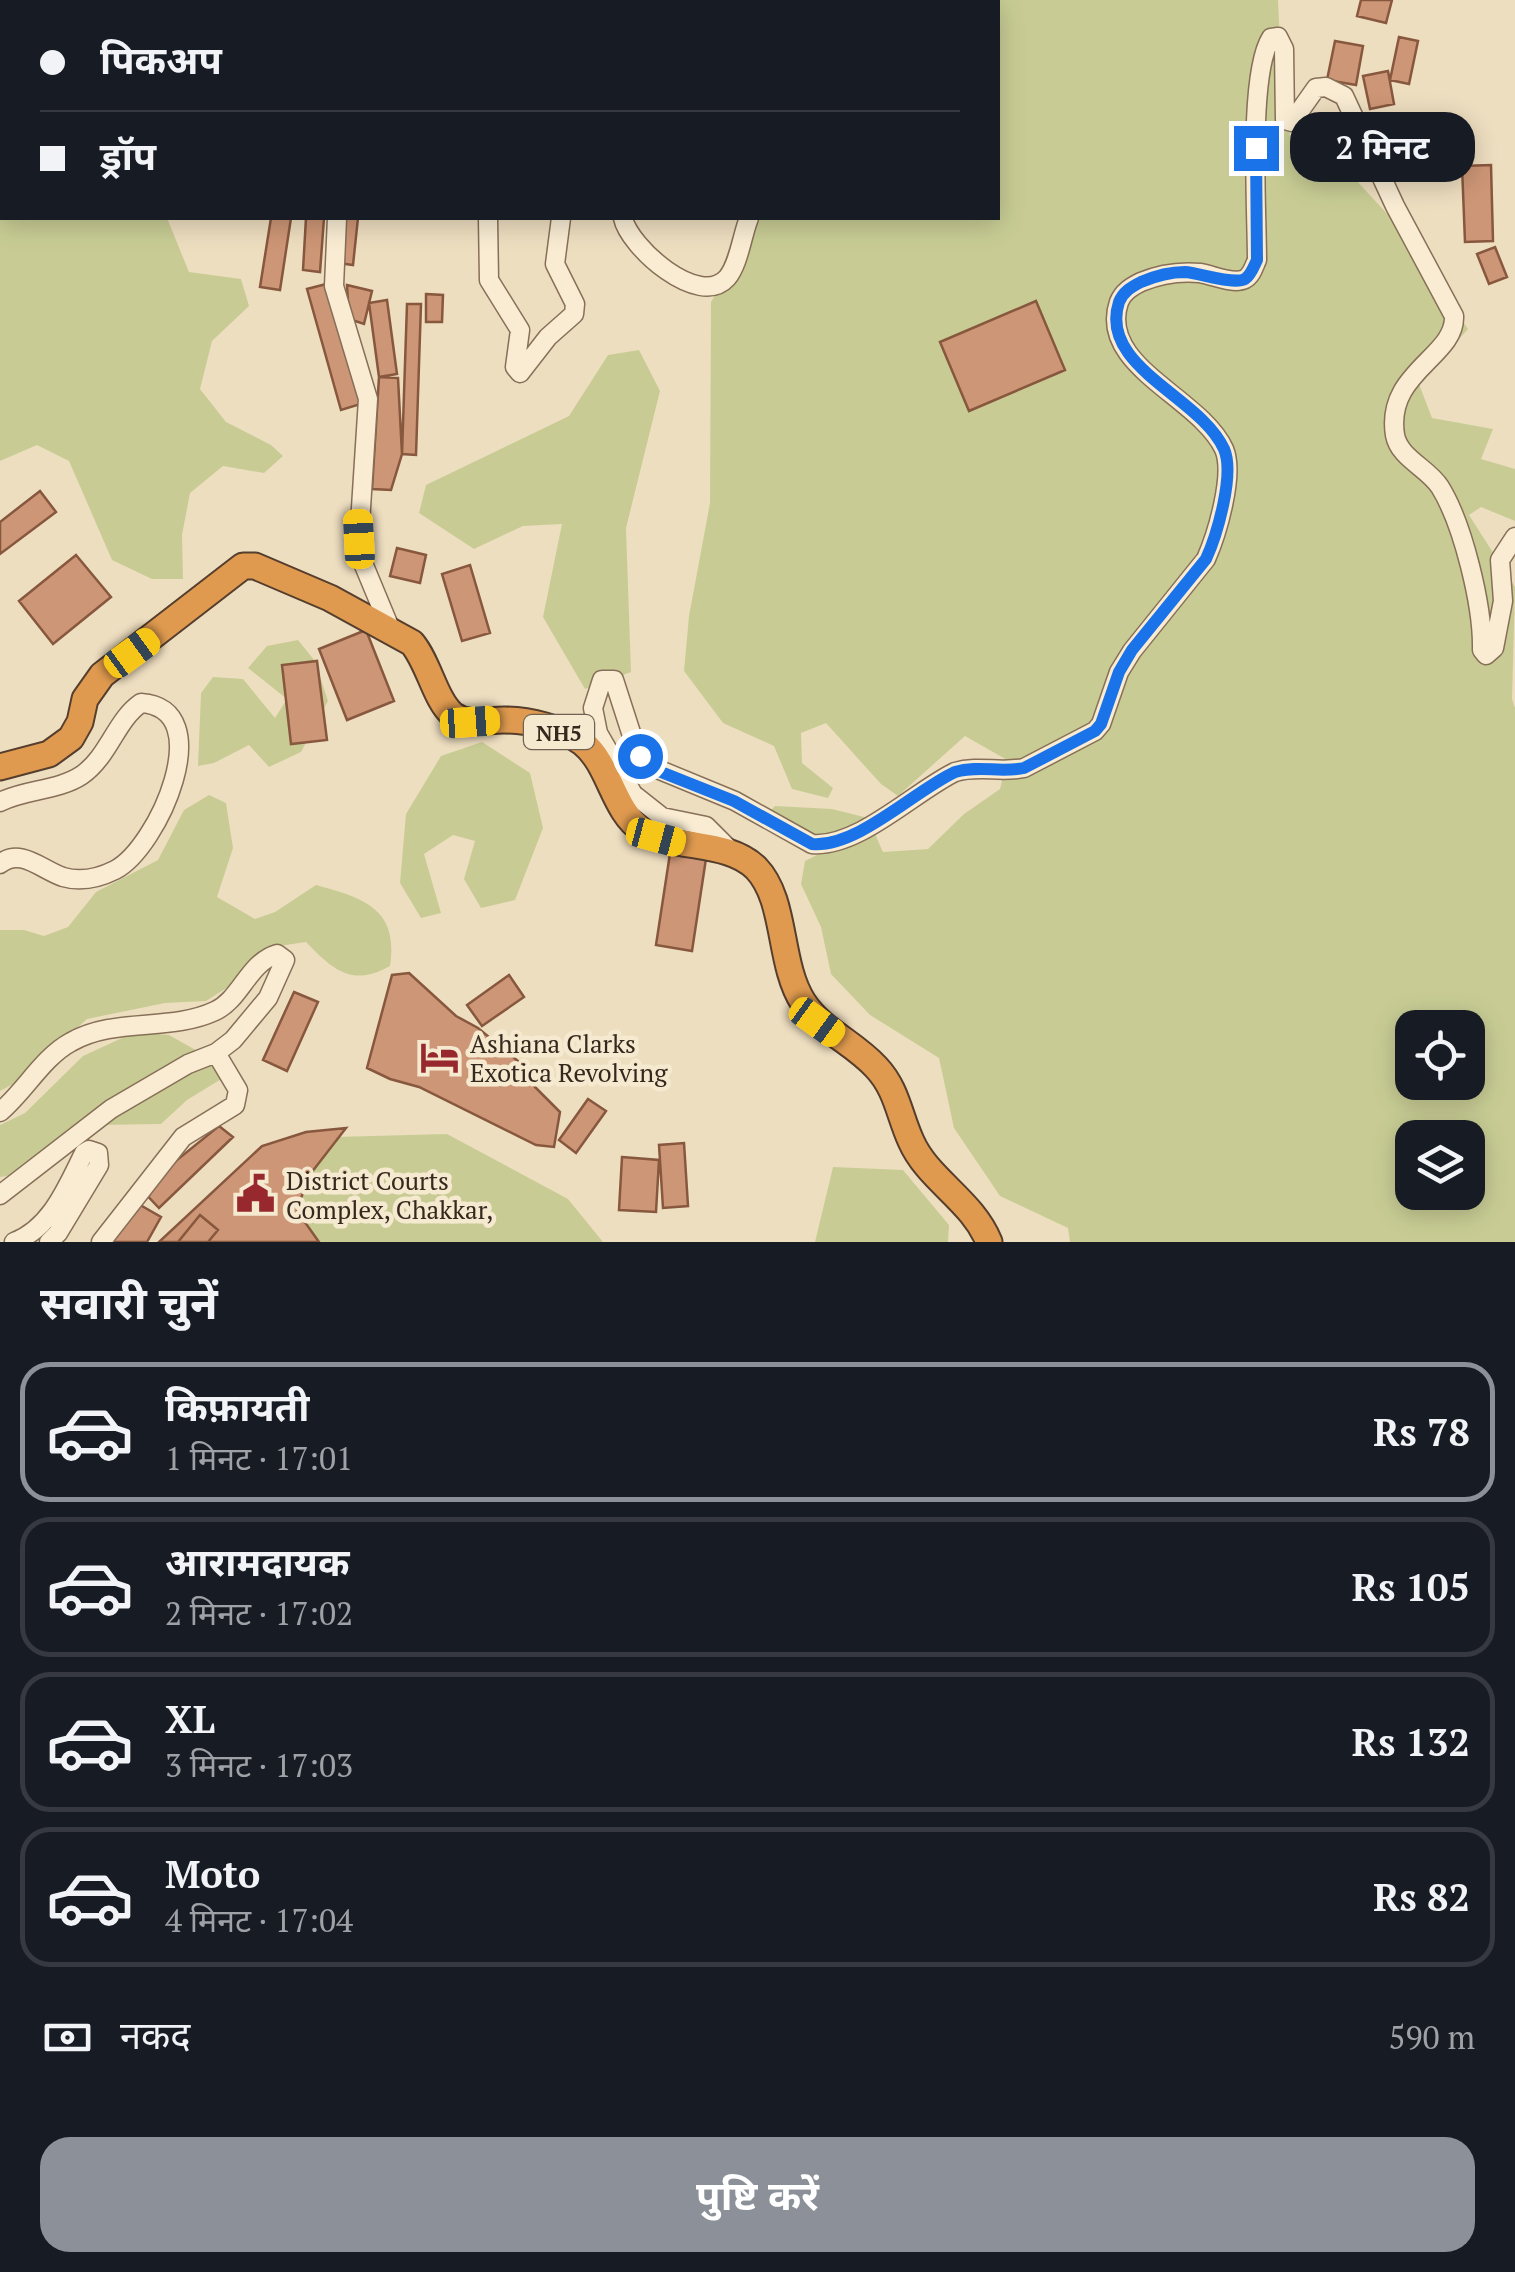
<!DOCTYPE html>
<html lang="hi">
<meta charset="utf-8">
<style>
body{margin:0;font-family:"PT Serif","Noto Sans Devanagari",serif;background:#242831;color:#f1f3f6;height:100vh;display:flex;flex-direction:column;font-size:38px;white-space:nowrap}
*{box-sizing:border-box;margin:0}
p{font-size:32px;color:#9ea1a6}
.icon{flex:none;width:55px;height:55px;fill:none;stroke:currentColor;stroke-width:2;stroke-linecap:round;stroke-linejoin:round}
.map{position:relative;height:1242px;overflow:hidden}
.panel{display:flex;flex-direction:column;background:#171b24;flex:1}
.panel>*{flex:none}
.hud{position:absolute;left:0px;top:0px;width:1000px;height:220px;box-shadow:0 5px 25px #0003;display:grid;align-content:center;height:220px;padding:0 40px;background:#171b24}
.fabs{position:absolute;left:1395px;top:1010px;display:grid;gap:20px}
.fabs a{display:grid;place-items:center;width:90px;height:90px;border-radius:20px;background:#171b24;box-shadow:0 5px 25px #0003;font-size:50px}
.end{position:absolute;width:45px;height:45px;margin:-22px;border:12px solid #1a73e8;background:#fff;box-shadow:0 0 0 5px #fff}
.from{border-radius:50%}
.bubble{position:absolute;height:70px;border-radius:30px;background:#171b24;box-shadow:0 5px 25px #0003;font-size:32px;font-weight:700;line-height:70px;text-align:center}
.car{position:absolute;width:30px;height:60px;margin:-30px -15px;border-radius:12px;box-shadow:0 0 8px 2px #0007;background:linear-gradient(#f5c518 24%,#345 0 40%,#f5c518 0 76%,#345 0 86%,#f5c518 0)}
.hud b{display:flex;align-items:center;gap:35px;height:95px;font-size:38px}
.hud b+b{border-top:2px solid #363941}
.hud i{width:25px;height:25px;background:#f1f3f6}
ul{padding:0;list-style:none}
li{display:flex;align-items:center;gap:30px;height:140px;margin:0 20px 15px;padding:0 20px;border:5px solid #363941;border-radius:30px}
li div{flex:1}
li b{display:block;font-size:38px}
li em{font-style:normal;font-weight:700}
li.selected{border-color:#8c9099}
li>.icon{width:90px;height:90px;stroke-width:1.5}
h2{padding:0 40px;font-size:45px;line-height:120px}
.pay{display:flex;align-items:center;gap:25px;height:110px;padding:0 40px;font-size:38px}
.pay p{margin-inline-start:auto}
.action{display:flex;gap:20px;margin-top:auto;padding:20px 40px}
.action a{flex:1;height:115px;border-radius:30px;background:#8c9099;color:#fff;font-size:40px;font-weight:700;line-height:115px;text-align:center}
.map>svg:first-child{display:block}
.green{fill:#c8cc94;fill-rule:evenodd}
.building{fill:#cd9676;stroke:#87573e;stroke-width:2.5}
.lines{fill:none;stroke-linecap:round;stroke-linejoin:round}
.minor-casing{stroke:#876f58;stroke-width:21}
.highway-casing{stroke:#553e2d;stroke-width:29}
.minor{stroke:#f9ecd3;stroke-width:18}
.highway{stroke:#df9a4f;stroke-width:25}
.route{stroke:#1a73e8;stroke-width:12}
.labels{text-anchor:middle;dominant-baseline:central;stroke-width:9;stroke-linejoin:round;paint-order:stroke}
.shield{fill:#f5e9d0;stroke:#706253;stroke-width:2.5}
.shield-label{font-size:22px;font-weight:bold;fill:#37281d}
.poi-label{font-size:25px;fill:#37281d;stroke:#f5e9d0;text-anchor:start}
</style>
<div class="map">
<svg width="1515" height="1242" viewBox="0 0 1515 1242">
<rect width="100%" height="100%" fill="#eedec0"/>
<!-- green -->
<path class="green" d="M0,0H184L2,2V218H167L189,272L241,279L249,306L212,341L200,389L226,422L271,445L283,456L264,473L223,466L190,493L182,535L183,579H152L112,560L69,461L37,445L0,461Z
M972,0H1278L1281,66L1291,145L1344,167L1390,217L1468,329L1419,384L1432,418L1493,429L1481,459L1515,469V521L1481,507L1469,515L1515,587L1512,699L1515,708V1242H1070L1068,1228L1000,1196L954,1128L939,1058L870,1015L831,974L821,927L801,884L805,861L837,845L799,837L767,814L775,806L832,809L868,818L883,852L928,849L964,814L1000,789L1007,760L965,736L898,796L881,784L826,723L801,733L802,763L833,788L828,798L792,789L774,746L723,723L684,671L689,616L710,503L711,302L761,218H998V2H969ZM1412,1028H1468V1082H1412ZM1412,1138H1468V1192H1412Z
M639,350L660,391L626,528L631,672L585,689L543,617L562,524L523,526L474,549L419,513L426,485L569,416L608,355Z
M298,640L315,661L328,701L301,752L269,767L249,745L214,763L198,766L201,693L213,677L243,679L275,718L287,699L248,668L267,646Z
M482,742L530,773L543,828L515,900L481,908L464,879L475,841L453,835L424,854L441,913L421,918L400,883L406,814L441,756Z
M209,795L226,803L233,848L217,897L255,919L275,912L316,885C363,898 399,908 390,966C352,988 332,969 306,942L279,946L244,977L206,1001L165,1003L87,1019L17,1082L0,1091V930H24L44,936L68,927L96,892L158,860L184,810Z
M135,1032L169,1035L224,1066L223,1078L187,1100L161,1124L95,1125L46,1171L0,1177V1125L25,1113L83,1056Z
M447,1134L568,1199L603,1242H308L290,1202L335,1137Z
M833,1167L903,1170L949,1225L948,1242H815Z"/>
<!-- building -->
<path class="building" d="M1361,0H1392L1386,23L1357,16Z
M1399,37L1418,41L1409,84L1390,80Z
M1335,41L1363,46L1356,85L1327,80Z
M1388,71L1394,104L1370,109L1363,76Z
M1491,165L1493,241L1465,242L1462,166Z
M271,218H291L280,290L260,287Z
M306,218H324L320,272L303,270Z
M343,218H358L353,265L338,263Z
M1495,247L1507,277L1489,284L1477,254Z
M330,283L364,403L341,410L307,289Z
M347,285L372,291L364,324L349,319Z
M426,294L443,295L442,322H426Z
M387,300L397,374L379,377L369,303Z
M1036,301L1065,370L969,411L940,342Z
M407,304H421L416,455L402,454Z
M379,377L398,378L402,454L391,490L372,489Z
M40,491L56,512L0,554V522Z
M397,548L426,555L420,583L390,576Z
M76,555L111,597L53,644L19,601Z
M470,565L490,633L462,641L442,574Z
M366,630L394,701L347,720L319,649Z
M317,661L327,740L291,744L282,665Z
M671,847L707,852L692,951L656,945Z
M409,973L456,1016L478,1028L524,1066L528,1080L560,1112L554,1147L536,1145L419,1087L390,1079L367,1068L392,975Z
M509,975L524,997L482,1026L467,1005Z
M294,992L318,1002L287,1071L263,1060Z
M588,1099L606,1111L576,1153L559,1140Z
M219,1126L233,1137L159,1208L141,1189Z
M346,1128L308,1177L297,1211L319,1242H159L262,1146L306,1132Z
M684,1143L688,1206L663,1208L659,1145Z
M622,1157L659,1160L656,1212L619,1210Z
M135,1202L161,1217L147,1242H112Z
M200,1215L218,1230L208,1242H178Z"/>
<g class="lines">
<defs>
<path id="minor" d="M749,0L751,2
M321,2L322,0
M395,2L396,0
M925,2L927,0
M337,218L334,286L368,399L359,539L363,563L390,628
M488,218L489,280L520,330L515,367L520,373L548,337L574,314L575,304L555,264L561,218
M623,218C629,247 699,309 727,278C739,264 742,235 749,218
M0,802C25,789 58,791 82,775C109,756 116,720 141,703C220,708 158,848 115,870C99,878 80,882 63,877C42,870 20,847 0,864
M734,854L706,826L662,817L633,794L598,733L593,708L602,680H614L634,742L650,766L735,801L812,844C858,848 914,792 955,772C979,765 1000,773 1024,768L1095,731L1101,724L1119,672L1132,651L1206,559C1217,534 1235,474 1224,449C1200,397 1097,366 1119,302C1123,292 1131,287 1141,282C1160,274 1179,271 1200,273C1213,275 1233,285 1245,279C1252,275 1254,266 1257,260C1257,212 1248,74 1271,38L1278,37L1284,49L1285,120L1292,122L1316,88L1326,87L1344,96L1395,206L1454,316C1456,357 1385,372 1395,435C1399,458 1428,468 1440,487C1463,524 1483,606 1482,650L1486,655L1494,648L1503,601L1500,560L1515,537
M0,1112C25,1091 43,1057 71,1042C115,1017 170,1032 215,1011C241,999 248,963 277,954L285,960L268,998L233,1040L216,1053L188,1064L111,1109L0,1195
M14,1242C51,1228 67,1187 84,1153L89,1150L98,1153L99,1165L58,1233L49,1242
M101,1242L183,1137L235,1105L238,1090L216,1053"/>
<path id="highway" d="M0,767L49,754L71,738L80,722L85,699L102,675L243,566H255L330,598L412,643C429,663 435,700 453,715C468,726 486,720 504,720C528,720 563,728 583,743C610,765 613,811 642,830C676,850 727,840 756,868C787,900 778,963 803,1002C822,1031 853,1042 876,1067C897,1089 899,1115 911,1141C928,1180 972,1200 989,1242"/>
</defs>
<!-- minor casing -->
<use href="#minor" class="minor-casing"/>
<!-- highway casing -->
<use href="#highway" class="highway-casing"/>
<!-- minor -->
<use href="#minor" class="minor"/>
<!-- highway -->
<use href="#highway" class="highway"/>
</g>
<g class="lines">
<!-- route -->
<path class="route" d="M640,756L661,772L734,801L812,844C857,848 914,791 955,772C979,765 1000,773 1024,768L1095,731L1101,724L1119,672L1132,650L1206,559C1217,535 1235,474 1224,449C1200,396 1098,367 1119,302C1123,292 1131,287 1141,282C1155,276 1169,272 1185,272C1199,273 1234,285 1245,279C1251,275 1254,266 1257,260L1256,148"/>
</g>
<!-- icons -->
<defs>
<symbol id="hotel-bare" viewBox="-9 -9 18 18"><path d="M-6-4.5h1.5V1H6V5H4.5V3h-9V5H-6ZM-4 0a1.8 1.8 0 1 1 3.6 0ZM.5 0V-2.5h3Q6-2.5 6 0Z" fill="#97282d" stroke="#f5e9d0" stroke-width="2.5" paint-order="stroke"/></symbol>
<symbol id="civic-bare" viewBox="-9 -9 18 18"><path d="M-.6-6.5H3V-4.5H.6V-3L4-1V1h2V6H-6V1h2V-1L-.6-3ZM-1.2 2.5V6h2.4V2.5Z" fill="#97282d" stroke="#f5e9d0" stroke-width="2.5" paint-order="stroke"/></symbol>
</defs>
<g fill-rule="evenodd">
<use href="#hotel-bare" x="412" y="1030" width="55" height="55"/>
<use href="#civic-bare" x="228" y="1166" width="55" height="55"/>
</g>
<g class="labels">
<!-- shield labels -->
<rect class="shield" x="524" y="715" width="70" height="34" rx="8"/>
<g class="shield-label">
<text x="559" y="732">NH5</text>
</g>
<!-- poi labels -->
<g class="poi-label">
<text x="470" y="1043">Ashiana Clarks<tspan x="470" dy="29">Exotica Revolving</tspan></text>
<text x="286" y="1180">District Courts<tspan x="286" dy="29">Complex, Chakkar,</tspan></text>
</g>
</g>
</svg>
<div class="fabs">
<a><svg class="icon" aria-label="locate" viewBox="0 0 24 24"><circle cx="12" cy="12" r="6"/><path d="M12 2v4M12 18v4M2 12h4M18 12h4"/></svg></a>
<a><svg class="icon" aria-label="layers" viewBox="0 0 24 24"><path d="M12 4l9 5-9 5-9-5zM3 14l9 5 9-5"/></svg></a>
</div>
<i class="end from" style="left:640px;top:756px"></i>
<i class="end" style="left:1256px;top:148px"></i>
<div class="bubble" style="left:1290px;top:112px;width:185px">2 मिनट</div>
<i class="car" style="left:359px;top:539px;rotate:357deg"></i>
<i class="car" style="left:132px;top:653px;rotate:54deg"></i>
<i class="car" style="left:470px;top:722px;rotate:86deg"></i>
<i class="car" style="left:656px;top:837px;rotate:105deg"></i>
<i class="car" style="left:817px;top:1022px;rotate:126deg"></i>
<div class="hud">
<b><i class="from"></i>पिकअप</b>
<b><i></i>ड्रॉप</b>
</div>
</div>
<section class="panel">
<h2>सवारी चुनें</h2>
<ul>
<li class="selected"><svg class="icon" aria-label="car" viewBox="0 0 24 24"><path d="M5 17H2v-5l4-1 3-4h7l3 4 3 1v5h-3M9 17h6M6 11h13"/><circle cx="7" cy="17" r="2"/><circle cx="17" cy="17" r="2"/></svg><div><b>किफ़ायती</b><p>1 मिनट · 17:01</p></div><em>Rs 78</em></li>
<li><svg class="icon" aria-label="car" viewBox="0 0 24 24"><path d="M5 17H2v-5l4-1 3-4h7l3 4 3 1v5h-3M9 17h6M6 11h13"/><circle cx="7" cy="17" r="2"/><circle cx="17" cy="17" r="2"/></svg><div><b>आरामदायक</b><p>2 मिनट · 17:02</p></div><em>Rs 105</em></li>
<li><svg class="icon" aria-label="car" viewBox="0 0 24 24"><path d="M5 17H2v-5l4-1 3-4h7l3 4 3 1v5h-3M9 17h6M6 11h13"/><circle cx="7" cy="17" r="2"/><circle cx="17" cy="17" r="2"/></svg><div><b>XL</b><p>3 मिनट · 17:03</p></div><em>Rs 132</em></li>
<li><svg class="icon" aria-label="car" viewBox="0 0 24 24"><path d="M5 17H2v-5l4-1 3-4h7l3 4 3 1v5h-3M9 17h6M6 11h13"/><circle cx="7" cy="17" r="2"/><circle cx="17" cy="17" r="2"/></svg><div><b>Moto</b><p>4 मिनट · 17:04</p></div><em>Rs 82</em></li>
</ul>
<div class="pay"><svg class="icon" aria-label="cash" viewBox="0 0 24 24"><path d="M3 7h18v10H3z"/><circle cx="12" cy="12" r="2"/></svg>नकद<p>590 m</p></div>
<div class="action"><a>पुष्टि करें</a></div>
</section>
